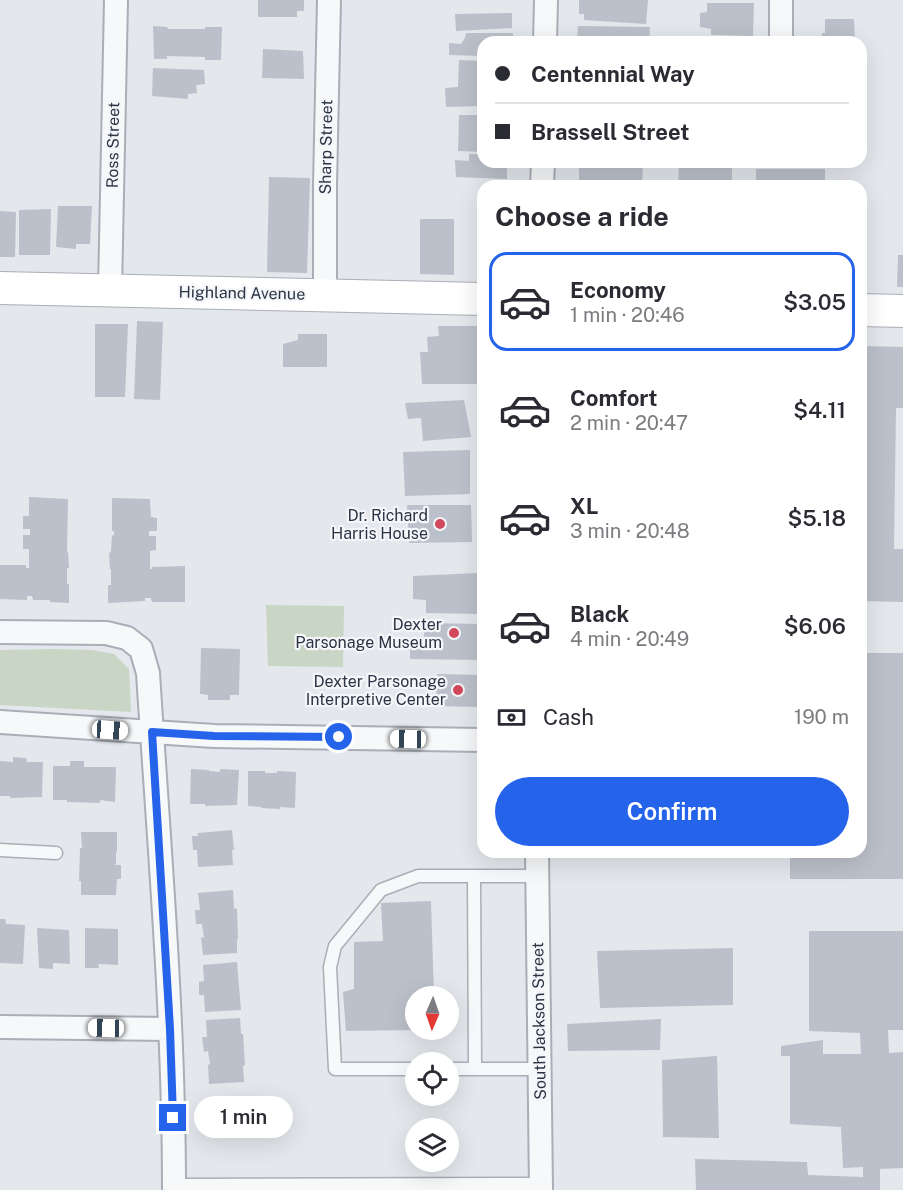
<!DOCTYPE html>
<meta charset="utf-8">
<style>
body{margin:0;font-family:"Public Sans",sans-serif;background:#f7f7f7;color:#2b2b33;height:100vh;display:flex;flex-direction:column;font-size:22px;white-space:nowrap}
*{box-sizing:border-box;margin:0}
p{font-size:20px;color:#7c7c81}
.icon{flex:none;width:33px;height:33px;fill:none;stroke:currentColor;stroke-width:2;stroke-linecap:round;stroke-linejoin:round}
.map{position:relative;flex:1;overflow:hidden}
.side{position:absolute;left:477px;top:180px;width:390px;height:678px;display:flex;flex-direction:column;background:#fff;border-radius:18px;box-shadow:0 6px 24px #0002}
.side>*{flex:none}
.guide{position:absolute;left:477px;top:36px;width:390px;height:132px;border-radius:18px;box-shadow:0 6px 24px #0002;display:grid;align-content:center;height:132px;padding:0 18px;background:#fff}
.needle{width:39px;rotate:182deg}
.fabs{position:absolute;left:405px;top:986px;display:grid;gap:12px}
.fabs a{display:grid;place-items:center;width:54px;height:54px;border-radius:50%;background:#fff;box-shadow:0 6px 24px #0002;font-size:30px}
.end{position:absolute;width:27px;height:27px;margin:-14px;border:8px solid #2563eb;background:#fff;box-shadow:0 0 0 3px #fff}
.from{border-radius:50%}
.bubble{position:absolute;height:42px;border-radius:21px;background:#fff;box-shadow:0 6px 24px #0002;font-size:20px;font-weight:600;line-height:42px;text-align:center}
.car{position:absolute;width:18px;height:36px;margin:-18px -9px;border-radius:8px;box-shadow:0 0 4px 2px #0007;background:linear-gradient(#fff 24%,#345 0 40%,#fff 0 76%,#345 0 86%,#fff 0)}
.guide b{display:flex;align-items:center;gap:21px;height:57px;font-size:22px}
.guide b+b{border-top:2px solid #e1e1e2}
.guide i{width:15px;height:15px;background:#2b2b33}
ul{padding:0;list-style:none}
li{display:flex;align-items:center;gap:18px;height:99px;margin:0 12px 9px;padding:0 6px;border:3px solid transparent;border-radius:18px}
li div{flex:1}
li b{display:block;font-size:22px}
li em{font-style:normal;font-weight:600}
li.on{border-color:#2563eb}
li>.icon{width:54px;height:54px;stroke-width:1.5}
h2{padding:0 18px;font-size:27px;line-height:72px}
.pay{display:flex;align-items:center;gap:15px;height:66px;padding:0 18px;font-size:22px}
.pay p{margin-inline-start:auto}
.primary-button{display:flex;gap:12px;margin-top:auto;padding:12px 18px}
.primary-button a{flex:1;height:69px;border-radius:36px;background:#2563eb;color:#fff;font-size:24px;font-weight:600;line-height:69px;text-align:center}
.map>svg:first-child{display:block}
.green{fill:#c9d6c5}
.building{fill:#bbc0ca}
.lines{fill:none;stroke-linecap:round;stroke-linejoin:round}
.lane-casing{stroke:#a9aeb7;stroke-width:15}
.street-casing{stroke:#a9aeb7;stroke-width:26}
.secondary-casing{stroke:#a9aeb7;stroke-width:34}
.lane{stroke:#f7f8fa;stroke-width:12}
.street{stroke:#f7f8fa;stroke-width:22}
.secondary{stroke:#fff;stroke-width:32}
.route{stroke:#2563eb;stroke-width:8}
.poi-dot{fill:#d1495b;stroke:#f4f6f9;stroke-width:2}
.labels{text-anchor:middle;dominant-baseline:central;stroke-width:4.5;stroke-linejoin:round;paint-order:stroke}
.street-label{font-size:16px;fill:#2b3445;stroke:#f4f6f9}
.poi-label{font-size:16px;fill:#2b3445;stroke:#f4f6f9;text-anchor:end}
</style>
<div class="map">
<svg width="903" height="1190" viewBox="0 0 903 1190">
<rect width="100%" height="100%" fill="#e4e7ec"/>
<!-- green -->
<path class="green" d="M266,605L344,606L343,667L268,666Z
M55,649L92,650L114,654L129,669L131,712L0,705V650Z"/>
<!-- building -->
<path class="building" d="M258,0H304V11H297V17H258Z
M579,0H648L646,24L584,20V14H579Z
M707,3H754L753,36L711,35V29L700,27V13L707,12Z
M512,13V28L456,31L455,14Z
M825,19H854L855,42H822V33H825Z
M153,26L167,27L168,29H205V27H222L221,60H205V57L167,56V59H154Z
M578,26L650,27L649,42H577Z
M466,33H513V42H483V56L449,55V43L461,44L465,38Z
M263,49L303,51L304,79L262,78Z
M459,60L483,61V106L446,107L445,88L458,87Z
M153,68L204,70L205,84L196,85L197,93L188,94V99L152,96Z
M459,115H483V152L458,151Z
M469,154H483V162H507V179L456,177L455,160L469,161Z
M579,162H632V164H643L642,186H579Z
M679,166L732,168V186H678Z
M756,169H825V186H756Z
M269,177L310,178L307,273L267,272Z
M485,183H517V186H485Z
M58,206H92L90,244H76V249L56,247Z
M51,209L50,255H19V210Z
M0,211L16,212L15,257H0Z
M420,219H454V275L420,274Z
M898,255H903V287H897Z
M137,321L163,322L160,400L134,399Z
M95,324H128L125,397H95Z
M438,326H483V354H480L481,384H422L420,352H428L427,337L439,336Z
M298,334H327V367H283V344L298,340Z
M861,346L903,347V408H896L894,549H903V602L861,601Z
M464,400L471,437L423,441L421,418L408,419L405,403Z
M470,450V494L405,496L403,452Z
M29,497L68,499L67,552H68L69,568H67V584H69V603L50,602V600H33L32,596H27V600L0,599V565H26V568H29V549H23V535H30V529H23V516H29Z
M112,498L150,499L151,517L157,518V531H149V536H156V550L150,551V569H152V567L185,566V602H152L151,598H145V601L108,603V585H111V569H110L109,553L111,552L112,535L114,536V531H112Z
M407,505H471L472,542L409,543Z
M478,573L480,614L426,613V600L413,599V576Z
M424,623L483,624V660L410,659V642H424Z
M201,648L240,649L239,695H230V700H208V695L200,694Z
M861,653H903V879H790V852H861Z
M437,674L481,675L480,707L436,706Z
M13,757L26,758L27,762H43L42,797L10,798V796H0V761L13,762Z
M70,761H84V767H116L115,802L100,800V803L67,802V800H53V766H70Z
M191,769L209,770V771L220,772V769L239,770L237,805L205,806V804H190Z
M248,771H265V773H277V771L296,772L295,808L280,807V809L261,808V807L248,806Z
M232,830L234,850H232L233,865L198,867L197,850H193L192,836H198V833Z
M81,832H117V851L116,852V863L115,865H121V879H117L116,895H81V881H79L80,848H82Z
M233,890L234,908L237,909L238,939H237V953L203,955L201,937L204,938L202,924H196L195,910H200L198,893Z
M431,901L434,996H416V1030L346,1031L343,992L354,989V942L383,941L381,903Z
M0,919H5L6,924L25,925L23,964L0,963Z
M37,928L69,930L70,964L53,963V969L39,968Z
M85,928L118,929V965L98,964L99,968H85Z
M809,931H903V1030H888L889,1053L903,1052V1168L880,1169V1190H696L695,1159L807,1162L808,1175L863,1177V1167L843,1168L841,1127L790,1124V1056H781V1046L823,1040V1054H861L860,1033L809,1031Z
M733,948V1005L600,1008L597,951Z
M237,962L241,1010L205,1012L204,995H199V982L204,981L203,965Z
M240,1018L241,1034H243L245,1065L243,1066L244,1082L209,1084L208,1065L210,1064L208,1051L204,1052L202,1037H207L206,1020Z
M661,1019L660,1050L568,1051L567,1024Z
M717,1056L719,1138L663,1137L662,1060Z"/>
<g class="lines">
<defs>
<path id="lane" d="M0,850L56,853
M474,876H537
M416,1069H335L330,967L335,946L381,890L418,876H474L475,1069
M448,1069H540
M174,1185L541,1184"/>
<path id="street" d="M545,42L546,0
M781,42V0
M542,186L543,162
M110,290L116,0
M325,295V185L329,0
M0,632L106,633L127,638L141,649L148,673C159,845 174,1017 174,1190
M0,722L214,736L483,740
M537,852L541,1190
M0,1027L170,1029"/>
<path id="secondary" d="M0,288L483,299
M861,310L903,311"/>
</defs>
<!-- lane casing -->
<use href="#lane" class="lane-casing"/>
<!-- street casing -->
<use href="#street" class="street-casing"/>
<!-- secondary casing -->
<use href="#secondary" class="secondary-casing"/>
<!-- lane -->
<use href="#lane" class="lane"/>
<!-- street -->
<use href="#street" class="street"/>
<!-- secondary -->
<use href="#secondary" class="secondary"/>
</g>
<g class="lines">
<!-- route -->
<path class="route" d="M173,1118L170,1029L152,732L214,736L339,737"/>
</g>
<!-- markers -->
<g class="poi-dot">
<circle cx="440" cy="524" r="6"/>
<circle cx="454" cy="633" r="6"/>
<circle cx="458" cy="690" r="6"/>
</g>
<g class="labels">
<!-- street labels -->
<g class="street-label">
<text transform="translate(113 145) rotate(-89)">Ross Street</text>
<text transform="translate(326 147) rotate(-89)">Sharp Street</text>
<text transform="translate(242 293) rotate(1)">Highland Avenue</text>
<text transform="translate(539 1021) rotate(-91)">South Jackson Street</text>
</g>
<!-- poi labels -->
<g class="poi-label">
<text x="428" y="515">Dr. Richard<tspan x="428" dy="18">Harris House</tspan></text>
<text x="442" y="624">Dexter<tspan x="442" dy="18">Parsonage Museum</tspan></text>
<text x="446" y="681">Dexter Parsonage<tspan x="446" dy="18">Interpretive Center</tspan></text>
</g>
</g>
</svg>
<div class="fabs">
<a><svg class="needle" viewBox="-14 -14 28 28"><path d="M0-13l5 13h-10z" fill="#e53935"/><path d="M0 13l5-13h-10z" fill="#7c7c81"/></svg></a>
<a><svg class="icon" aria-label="locate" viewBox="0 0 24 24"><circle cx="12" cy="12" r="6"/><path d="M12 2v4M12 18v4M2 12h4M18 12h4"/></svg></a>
<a><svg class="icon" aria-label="layers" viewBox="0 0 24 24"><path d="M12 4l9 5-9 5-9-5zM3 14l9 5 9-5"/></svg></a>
</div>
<i class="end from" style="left:339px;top:737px"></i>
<i class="end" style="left:173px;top:1118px"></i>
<div class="bubble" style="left:194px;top:1096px;width:99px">1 min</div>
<i class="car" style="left:110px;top:730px;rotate:94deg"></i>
<i class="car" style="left:408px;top:739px;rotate:271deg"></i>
<i class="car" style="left:106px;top:1028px;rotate:271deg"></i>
<div class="guide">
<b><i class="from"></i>Centennial Way</b>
<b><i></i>Brassell Street</b>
</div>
<section class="side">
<h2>Choose a ride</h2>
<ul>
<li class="on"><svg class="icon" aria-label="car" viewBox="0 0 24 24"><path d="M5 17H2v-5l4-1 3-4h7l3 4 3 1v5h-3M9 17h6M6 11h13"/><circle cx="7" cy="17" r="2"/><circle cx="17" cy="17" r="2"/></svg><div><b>Economy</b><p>1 min · 20:46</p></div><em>$3.05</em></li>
<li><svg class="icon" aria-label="car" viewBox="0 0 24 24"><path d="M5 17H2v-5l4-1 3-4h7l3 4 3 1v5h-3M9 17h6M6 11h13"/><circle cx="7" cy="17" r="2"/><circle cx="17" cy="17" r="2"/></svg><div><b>Comfort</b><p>2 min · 20:47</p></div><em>$4.11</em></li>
<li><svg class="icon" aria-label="car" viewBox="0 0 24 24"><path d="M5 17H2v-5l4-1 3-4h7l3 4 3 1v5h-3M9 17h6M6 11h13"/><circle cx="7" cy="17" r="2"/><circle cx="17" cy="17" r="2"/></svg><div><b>XL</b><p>3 min · 20:48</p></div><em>$5.18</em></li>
<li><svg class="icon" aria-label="car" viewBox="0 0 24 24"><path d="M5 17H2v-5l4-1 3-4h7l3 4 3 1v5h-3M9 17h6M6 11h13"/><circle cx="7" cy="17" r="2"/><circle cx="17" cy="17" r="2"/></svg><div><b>Black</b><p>4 min · 20:49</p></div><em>$6.06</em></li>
</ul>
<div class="pay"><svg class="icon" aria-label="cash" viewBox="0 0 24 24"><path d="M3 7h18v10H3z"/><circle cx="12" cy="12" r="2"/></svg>Cash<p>190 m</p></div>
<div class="primary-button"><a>Confirm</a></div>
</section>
</div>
